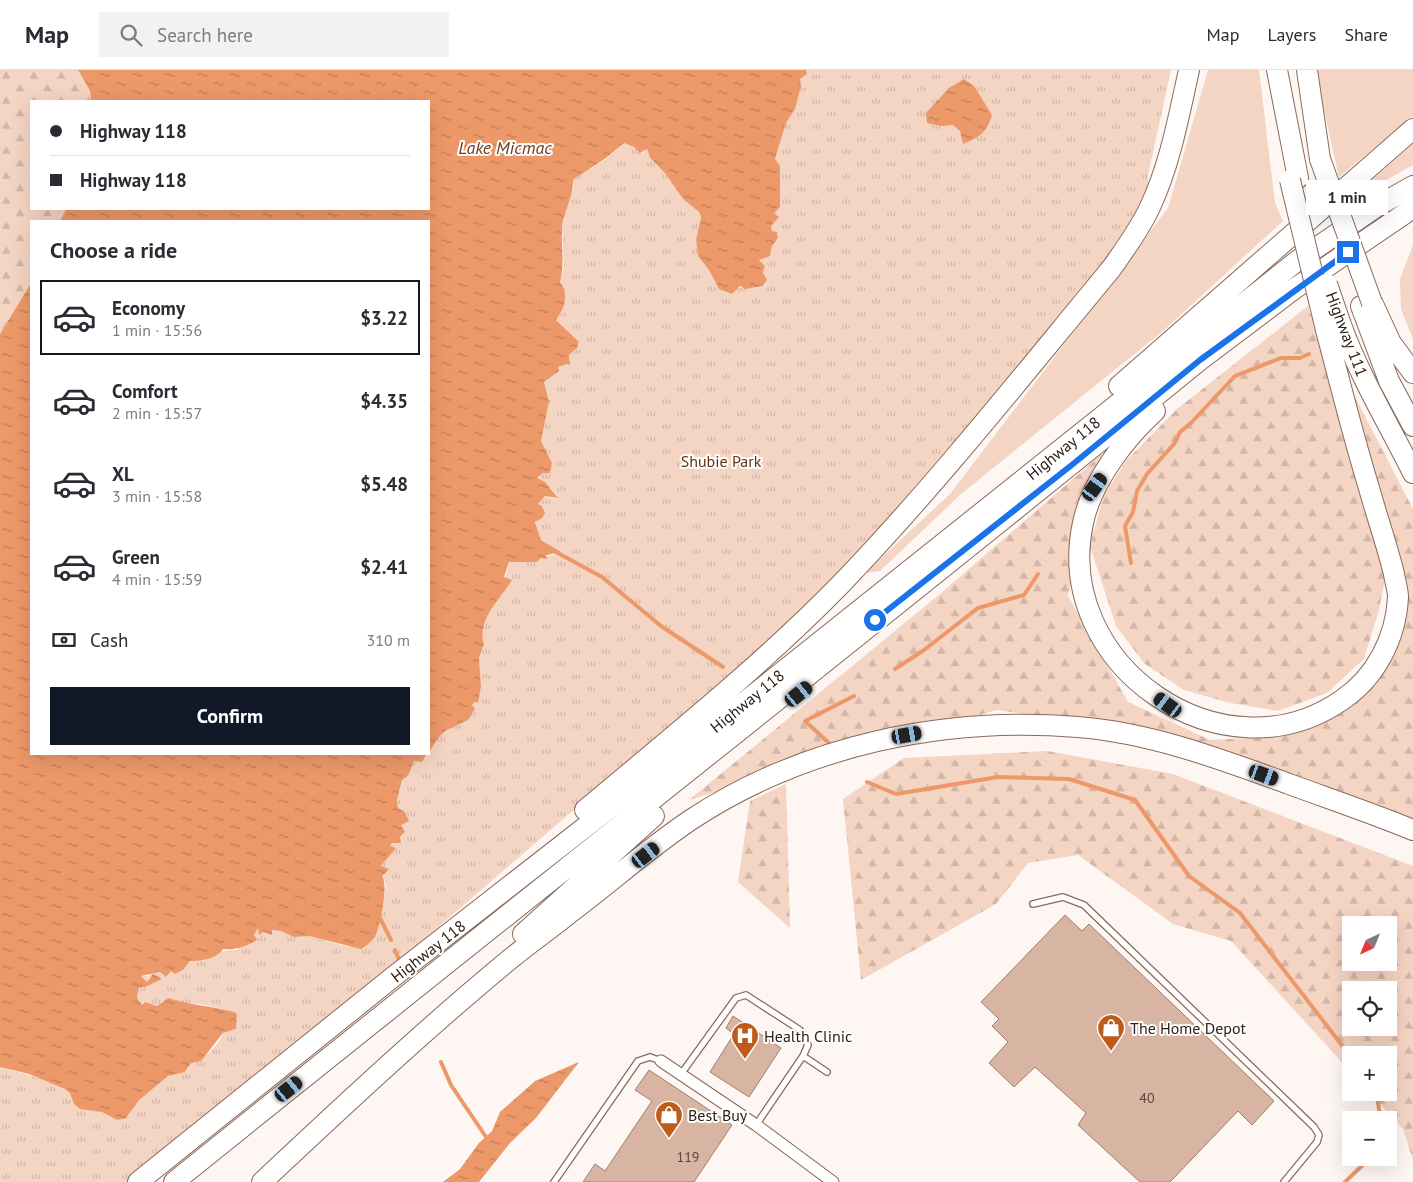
<!DOCTYPE html>
<meta charset="utf-8">
<style>
body{margin:0;font-family:"PT Sans",sans-serif;background:#f2f2f3;color:#2b2b33;height:100vh;display:flex;flex-direction:column;font-size:19px;white-space:nowrap}
*{box-sizing:border-box;margin:0}
p{font-size:16px;color:#7c7c81}
.icon{flex:none;width:28px;height:28px;fill:none;stroke:currentColor;stroke-width:2;stroke-linecap:round;stroke-linejoin:round}
.map{position:relative;flex:1;overflow:hidden}
.side{position:absolute;left:30px;top:150px;width:400px;height:535px;display:flex;flex-direction:column;background:#fff;border-radius:0px;box-shadow:0 5px 20px #0002}
.side>*{flex:none}
.guide{position:absolute;left:30px;top:30px;width:400px;height:110px;border-radius:0px;box-shadow:0 5px 20px #0002;display:grid;align-content:center;height:110px;padding:0 20px;background:#fff}
.needle{width:32px;rotate:223deg}
.fabs{position:absolute;left:1342px;top:846px;display:grid;gap:10px}
.fabs a{display:grid;place-items:center;width:55px;height:55px;border-radius:0px;background:#fff;box-shadow:0 5px 20px #0002;font-size:25px}
.end{position:absolute;width:22px;height:22px;margin:-11px;border:6px solid #1a73e8;background:#fff;box-shadow:0 0 0 2px #fff}
.from{border-radius:50%}
.bubble{position:absolute;height:35px;border-radius:0px;background:#fff;box-shadow:0 5px 20px #0002;font-size:16px;font-weight:700;line-height:35px;text-align:center}
.car{position:absolute;width:15px;height:30px;margin:-15px -8px;border-radius:6px;box-shadow:0 0 4px 1px #0007;background:linear-gradient(#222 24%,#8ab4d8 0 40%,#222 0 76%,#8ab4d8 0 86%,#222 0)}
.guide b{display:flex;align-items:center;gap:18px;height:48px;font-size:19px}
.guide b+b{border-top:1px solid #e1e1e2}
.guide i{width:12px;height:12px;background:#2b2b33}
ul{padding:0;list-style:none}
li{display:flex;align-items:center;gap:15px;height:75px;margin:0 10px 8px;padding:0 10px;border:2px solid transparent;border-radius:0px}
li div{flex:1}
li b{display:block;font-size:19px}
li em{font-style:normal;font-weight:700}
li.active{border-color:#111827}
li>.icon{width:45px;height:45px;stroke-width:1.5}
h2{padding:0 20px;font-size:22px;line-height:60px}
.pay{display:flex;align-items:center;gap:12px;height:55px;padding:0 20px;font-size:19px}
.pay p{margin-inline-start:auto}
.primary-button{display:flex;gap:10px;margin-top:auto;padding:10px 20px}
.primary-button a{flex:1;height:58px;border-radius:0px;background:#111827;color:#fff;font-size:20px;font-weight:700;line-height:58px;text-align:center}
header{display:flex;align-items:center;gap:30px;box-sizing:border-box;height:70px;padding:0 25px;background:#fff;border-bottom:1px solid #e1e1e2}
header strong{font-size:24px}
nav{display:flex;gap:28px;margin-inline-start:auto;font-size:18px}
.search{width:350px;height:45px;background:#f2f2f3;display:flex;align-items:center;gap:12px;box-sizing:border-box;padding:0 18px;border-radius:0px;color:#7c7c81;font-size:19px}
.map>svg:first-child{display:block}
.green{fill:#f4d4c3}
.forest{fill:url(#forest-firs);fill-rule:evenodd}
.park{fill:url(#park-tufts)}
.water{fill:url(#water-ripples)}
.lines{fill:none;stroke-linecap:round;stroke-linejoin:round}
.stream{stroke:#ec9869;stroke-width:4}
.building{fill:#d8b5a2;stroke:#9f7e6c}
.service-casing{stroke:#896958;stroke-width:8}
.minor-casing{stroke:#896958;stroke-width:13}
.motorway-casing{stroke:#896958;stroke-width:22}
.service{stroke:#fff;stroke-width:5.5}
.minor{stroke:#fff;stroke-width:11}
.motorway{stroke:#fff;stroke-width:20}
.motorway-bridge-casing{stroke:#896958;stroke-width:22;stroke-linecap:butt}
.motorway-bridge{stroke:#fff;stroke-width:20}
.route{stroke:#1a73e8;stroke-width:6}
.labels{text-anchor:middle;dominant-baseline:central;stroke-width:4;stroke-linejoin:round;paint-order:stroke}
.number-label{font-size:14px;fill:#58453a}
.street-label{font-size:16px;fill:#2d2018;stroke:#fff}
.park-label{font-size:16px;fill:#65300d;stroke:#fff}
.poi-label{font-size:16px;fill:#2d2018;stroke:#fff;text-anchor:start}
.water-label{font-size:18px;font-style:italic;fill:#723c1b;stroke:#fff}
</style>
<header>
<strong>Map</strong>
<div class="search"><svg class="icon" aria-label="search" viewBox="0 0 24 24"><circle cx="10" cy="10" r="6"/><path d="M15 15l6 6"/></svg>Search here</div>
<nav><a>Map</a><a>Layers</a><a>Share</a></nav>
</header>
<div class="map">
<svg width="1413" height="1112" viewBox="0 0 1413 1112">
<defs>
<pattern id="forest-firs" width="22" height="20" patternUnits="userSpaceOnUse" patternTransform="scale(1.25)"><rect width="22" height="20" fill="#f4d4c3"/><path d="M5 1l3.5 6h-7zM16 11l3.5 6h-7z" fill="#d2b6a7"/></pattern>
<pattern id="park-tufts" width="24" height="20" patternUnits="userSpaceOnUse" patternTransform="scale(1.25)"><rect width="24" height="20" fill="#f4d4c3"/><path d="M3 7l-1-3M5 7V3M7 7l1-3M15 17l-1-3M17 17v-4M19 17l1-3" fill="none" stroke="#d2b6a7"/></pattern>
<pattern id="water-ripples" width="26" height="14" patternUnits="userSpaceOnUse" patternTransform="scale(1.25)"><rect width="26" height="14" fill="#ec9869"/><path d="M2 4q2-2 4 0t4 0M15 11q2-2 4 0t4 0" fill="none" stroke="#c07c55"/></pattern>
</defs>
<rect width="100%" height="100%" fill="#fdf6f2"/>
<!-- green -->
<path class="green" d="M1208,0H1259L1275,133L1283,151L1163,261L961,424L880,501L865,503L950,424L1168,138Z
M1315,0H1413V46L1339,107Z
M1413,74V95L1381,113L1362,119Z
M1413,175V269L1401,239L1400,209Z"/>
<!-- forest -->
<path class="forest" d="M0,0H78L90,21L91,31H31V139H66L60,151H31V213L0,264Z
M1308,236L1337,337L1388,493L1379,540L1364,589L1327,623L1278,641L1230,633L1184,620L1145,594L1116,556L1090,476L1103,427L1126,391L1177,339Z
M1354,325L1413,439V750L1168,664L997,640L689,730L940,524L1102,384L1068,526L1128,632L1210,670L1250,668L1281,661L1380,603L1401,504Z
M1047,681L1173,704L1413,796V1090L1403,1059L1370,1023L1389,1022V985H1351V1002L1231,871L1173,854L1078,785L1028,793L996,834L861,910L843,729L904,688ZM1351,855H1389V892H1351ZM1351,920H1389V958H1351Z
M786,714L790,858L738,812L750,731Z"/>
<!-- park -->
<path class="park" d="M806,0H1171L1148,105L1149,137L890,467L231,1036L141,1112H0V997C13,1001 63,1013 70,1023C72,1025 73,1031 74,1034C86,1041 91,1039 102,1042C107,1044 112,1048 117,1050L128,1046L139,1029L168,1006L187,1001L191,993C203,991 220,974 223,963L236,959L237,944L234,942L206,935L163,931L157,936L145,932L142,935L137,928L139,917L149,915L158,907H150L147,912L141,906H149L152,902L183,900L190,891C209,891 216,879 237,880L254,866L258,858L259,864L263,862L270,865L272,860L281,861L294,867L309,866L349,877L367,874L377,861L384,831L386,814L382,806L384,798L381,796L396,778L389,776L404,764L401,755L407,747L406,743L398,738L397,730L402,710L408,706L414,691L425,689L440,666L475,639L472,636L475,632L478,633L481,617L479,588L484,574C475,550 502,529 510,508L505,509L509,492H537L541,488H549L545,486L555,485L549,475L541,470L536,455L539,430L545,426L556,429L557,426L545,412L537,409L552,393L541,371L549,328L544,312L558,301V297L570,293L569,286L577,278L579,272L556,250L562,242L560,212L564,196L562,160L569,124L574,119L573,110L606,89L624,73L634,77L642,83L647,79L650,89L665,103L683,129L699,142L701,147L696,170L698,186L709,200L719,219L760,217L765,215L767,210L763,204L765,196L759,190L770,186L772,176L778,168V164L772,161L771,156L774,141L780,137L775,89L786,53L795,39L800,9L807,4Z"/>
<!-- water -->
<path class="water" d="M78,0H806L807,4L800,9L801,16L795,39L786,53L775,89L780,96V137L774,143L779,147L771,156L772,161L777,162L778,168L772,176L770,186L759,190L765,196L763,203L767,210L763,216L745,219L740,216L732,224L719,219L709,200L698,186L696,170L701,147L699,142L683,129L665,103L650,88L647,79L640,83L634,77L624,73L606,88L573,110C574,126 563,142 562,159C561,178 565,193 560,212C569,225 565,238 556,250L579,272L577,278L569,285L570,295L567,294L558,297L559,301L544,312L549,331L541,371L552,393L550,403H543L537,408L545,412L558,428L545,426L538,434L542,436L545,443L542,448L535,452L541,470L561,482L547,485L545,486L549,489L541,488L537,492H509L504,507L512,510C501,528 476,551 484,574L479,588L481,617L478,633L475,632L472,635L475,639L468,650L447,660L440,666L429,682V151H60L66,139H429V31H91L90,21Z
M964,9L974,16L992,45C987,62 979,68 963,74L960,61L953,55L941,56L927,53L926,43L949,18Z
M31,213V684H427L422,692L414,691L408,706L402,710L397,730L398,738L405,742L409,751L401,755L405,762L400,767L401,773H392L390,776L396,778L381,796L389,799L382,806C389,814 380,857 375,867C372,871 365,877 361,879L309,866L294,867L281,861L272,860V865L263,862L259,865L258,858L254,865L257,870C245,877 237,880 223,879C217,889 201,891 190,891L183,900L175,904L171,901L166,907L160,902L141,906L147,912L153,904L162,909L145,917H139L137,928L142,935L145,932L157,936L168,928C189,935 212,936 234,942L237,944L236,959L223,963L201,991L191,993L185,1002L168,1006L139,1030L126,1048L117,1050L102,1042L80,1039L74,1034L70,1023L65,1019L29,1004L0,997V264Z
M579,992L536,1048L510,1073L479,1112H443L460,1099L479,1073L492,1061L500,1042L535,1011Z"/>
<g class="lines">
<!-- stream -->
<path class="stream" d="M556,482L602,507L661,556L723,597
M1131,493L1125,456L1133,442L1137,421L1147,404L1174,374L1180,362L1191,353L1235,306L1281,288H1300L1309,284
M895,599L924,580L978,538L1024,525L1038,504
M830,674L805,651L854,626
M867,712L896,724L998,707L1069,709L1135,730L1189,806L1240,843L1351,987
M379,846L391,870
M395,880L399,890
M441,992L451,1015L486,1067
M1376,1022L1381,1050
M1345,1112L1370,1088"/>
</g>
<!-- building -->
<path class="building" d="M1065,845L1082,861L1089,854L1274,1031L1252,1055L1238,1041L1170,1112H1140L1078,1055L1086,1043L1035,997L1014,1017L989,993L1008,972L992,956L999,949L981,932Z
M733,946L781,978L749,1027L710,1002L734,964L726,958Z
M649,1000L732,1055L694,1112H583L595,1094L605,1101L652,1031L635,1020Z"/>
<g class="lines">
<defs>
<path id="service" d="M1033,834L1063,827L1084,835L1314,1057L1319,1065L1317,1072L1284,1112
M803,986L827,1002
M681,1004L736,928L746,925L800,960L808,975L803,986L756,1055
M554,1112L638,991L650,987L661,991"/>
<path id="minor" d="M661,991L756,1055L833,1112"/>
<path id="motorway" d="M1277,0L1298,108
M1307,0L1320,89
M1373,234L1391,273L1413,303
M1361,236L1389,311L1413,356
M1341,255C1360,307 1388,353 1413,403
M1119,316L1413,59
M1155,341C1125,368 1091,413 1083,453C1052,595 1223,713 1342,630C1376,607 1396,568 1398,527C1398,520 1395,511 1394,504C1387,475 1377,447 1369,418C1353,366 1340,313 1326,260
M585,740C672,667 762,595 841,514C937,414 1023,305 1111,199C1125,179 1140,159 1150,137C1170,95 1179,45 1189,0
M523,864L654,746
M138,1112L393,907L702,666L1297,191L1379,135L1413,116
M174,1112C515,837 860,567 1200,290L1294,219L1413,138
M262,1112C341,1038 420,964 503,895C525,876 549,860 571,842C611,812 650,777 692,749C805,675 944,646 1078,657C1152,663 1220,689 1289,714C1330,729 1372,743 1413,760"/>
</defs>
<!-- service casing -->
<use href="#service" class="service-casing"/>
<!-- minor casing -->
<use href="#minor" class="minor-casing"/>
<!-- motorway casing -->
<use href="#motorway" class="motorway-casing"/>
<!-- service -->
<use href="#service" class="service"/>
<!-- minor -->
<use href="#minor" class="minor"/>
<!-- motorway -->
<use href="#motorway" class="motorway"/>
<defs>
<path id="motorway-bridge" d="M1320,89L1372,233
M1290,110L1326,260
M1327,214L1341,255"/>
</defs>
<!-- motorway-bridge casing -->
<use href="#motorway-bridge" class="motorway-bridge-casing"/>
<!-- motorway-bridge -->
<use href="#motorway-bridge" class="motorway-bridge"/>
</g>
<g class="lines">
<!-- route -->
<path class="route" d="M875,550L1073,394L1200,290L1348,182"/>
</g>
<!-- icons -->
<defs>
<symbol id="shop-pin" viewBox="-11 -11 22 30"><path d="M0 17L-7.5 6A9.5 9.5 0 1 1 7.5 6Z" fill="#bd5c1a" stroke="#fff"/><path d="M-5-2.5h2.3a2.7 3.5 0 0 1 5.4 0H5L5.5 6h-11ZM-1.5-2.5h3a1.5 2.3 0 0 0-3 0Z" fill="#fff"/></symbol>
<symbol id="hospital-pin" viewBox="-11 -11 22 30"><path d="M0 17L-7.5 6A9.5 9.5 0 1 1 7.5 6Z" fill="#bd5c1a" stroke="#fff"/><path d="M-5-5h3v3.5h4V-5h3V5h-3V1.5h-4V5h-3Z" fill="#fff"/></symbol>
</defs>
<g fill-rule="evenodd">
<use href="#shop-pin" x="1095" y="942" width="32" height="43"/>
<use href="#hospital-pin" x="729" y="950" width="32" height="43"/>
<use href="#shop-pin" x="653" y="1029" width="32" height="43"/>
</g>
<g class="labels">
<!-- number labels -->
<g class="number-label">
<text x="1147" y="1028">40</text>
<text x="688" y="1087">119</text>
</g>
<!-- street labels -->
<g class="street-label">
<text transform="translate(1347 264) rotate(69)">Highway 111</text>
<text transform="translate(1063 378) rotate(-39)">Highway 118</text>
<text transform="translate(747 631) rotate(-39)">Highway 118</text>
<text transform="translate(428 881) rotate(-38)">Highway 118</text>
</g>
<!-- park labels -->
<g class="park-label">
<text x="721" y="391">Shubie Park</text>
</g>
<!-- poi labels -->
<g class="poi-label">
<text x="1130" y="958">The Home Depot</text>
<text x="764" y="966">Health Clinic</text>
<text x="688" y="1045">Best Buy</text>
</g>
<!-- water labels -->
<g class="water-label">
<text x="505" y="77">Lake Micmac</text>
</g>
</g>
</svg>
<div class="fabs">
<a><svg class="needle" viewBox="-14 -14 28 28"><path d="M0-13l5 13h-10z" fill="#e53935"/><path d="M0 13l5-13h-10z" fill="#7c7c81"/></svg></a>
<a><svg class="icon" aria-label="locate" viewBox="0 0 24 24"><circle cx="12" cy="12" r="6"/><path d="M12 2v4M12 18v4M2 12h4M18 12h4"/></svg></a>
<a>+</a>
<a>−</a>
</div>
<i class="end from" style="left:875px;top:550px"></i>
<i class="end" style="left:1348px;top:182px"></i>
<div class="bubble" style="left:1306px;top:110px;width:82px">1 min</div>
<i class="car" style="left:1095px;top:417px;rotate:36deg"></i>
<i class="car" style="left:799px;top:624px;rotate:51deg"></i>
<i class="car" style="left:1168px;top:635px;rotate:306deg"></i>
<i class="car" style="left:907px;top:665px;rotate:80deg"></i>
<i class="car" style="left:1264px;top:705px;rotate:110deg"></i>
<i class="car" style="left:646px;top:785px;rotate:52deg"></i>
<i class="car" style="left:289px;top:1019px;rotate:51deg"></i>
<div class="guide">
<b><i class="from"></i>Highway 118</b>
<b><i></i>Highway 118</b>
</div>
<section class="side">
<h2>Choose a ride</h2>
<ul>
<li class="active"><svg class="icon" aria-label="car" viewBox="0 0 24 24"><path d="M5 17H2v-5l4-1 3-4h7l3 4 3 1v5h-3M9 17h6M6 11h13"/><circle cx="7" cy="17" r="2"/><circle cx="17" cy="17" r="2"/></svg><div><b>Economy</b><p>1 min · 15:56</p></div><em>$3.22</em></li>
<li><svg class="icon" aria-label="car" viewBox="0 0 24 24"><path d="M5 17H2v-5l4-1 3-4h7l3 4 3 1v5h-3M9 17h6M6 11h13"/><circle cx="7" cy="17" r="2"/><circle cx="17" cy="17" r="2"/></svg><div><b>Comfort</b><p>2 min · 15:57</p></div><em>$4.35</em></li>
<li><svg class="icon" aria-label="car" viewBox="0 0 24 24"><path d="M5 17H2v-5l4-1 3-4h7l3 4 3 1v5h-3M9 17h6M6 11h13"/><circle cx="7" cy="17" r="2"/><circle cx="17" cy="17" r="2"/></svg><div><b>XL</b><p>3 min · 15:58</p></div><em>$5.48</em></li>
<li><svg class="icon" aria-label="car" viewBox="0 0 24 24"><path d="M5 17H2v-5l4-1 3-4h7l3 4 3 1v5h-3M9 17h6M6 11h13"/><circle cx="7" cy="17" r="2"/><circle cx="17" cy="17" r="2"/></svg><div><b>Green</b><p>4 min · 15:59</p></div><em>$2.41</em></li>
</ul>
<div class="pay"><svg class="icon" aria-label="cash" viewBox="0 0 24 24"><path d="M3 7h18v10H3z"/><circle cx="12" cy="12" r="2"/></svg>Cash<p>310 m</p></div>
<div class="primary-button"><a>Confirm</a></div>
</section>
</div>
